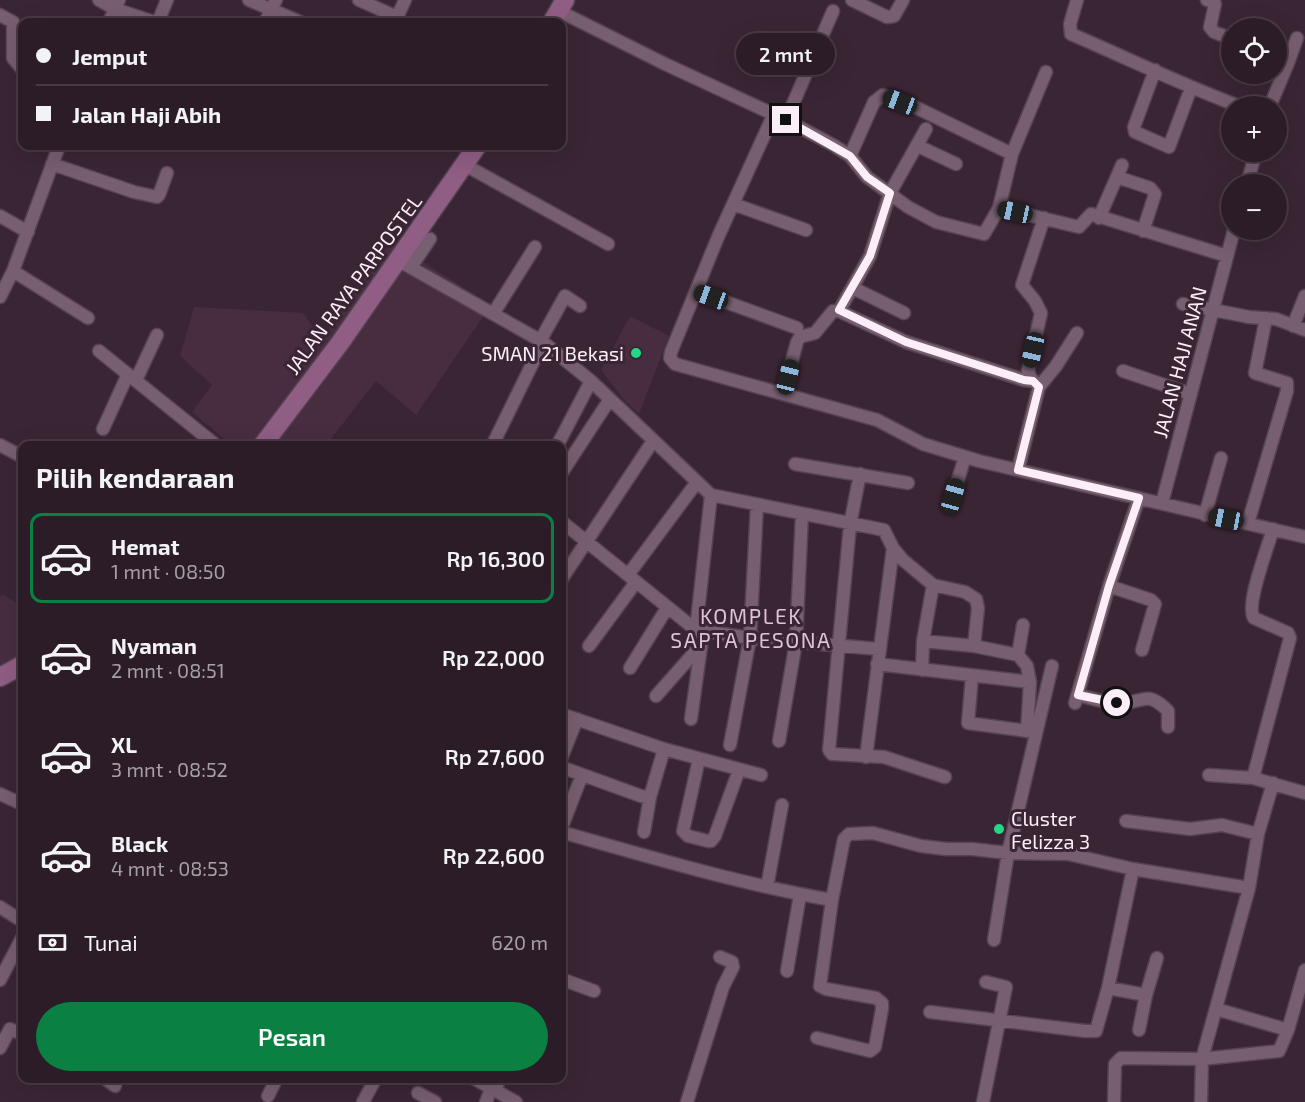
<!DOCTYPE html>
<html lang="id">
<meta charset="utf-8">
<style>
body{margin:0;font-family:"Exo 2",sans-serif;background:#34252f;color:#f1f3f6;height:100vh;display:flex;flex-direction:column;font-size:22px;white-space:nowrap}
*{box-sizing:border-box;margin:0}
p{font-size:20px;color:#a6a1a7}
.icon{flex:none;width:33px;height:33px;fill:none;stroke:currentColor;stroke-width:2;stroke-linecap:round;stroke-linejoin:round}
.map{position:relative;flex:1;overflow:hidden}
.details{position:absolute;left:18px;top:441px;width:548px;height:642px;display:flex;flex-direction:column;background:#2c1c27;border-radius:12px;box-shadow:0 6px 24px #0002,0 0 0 2px #483a44}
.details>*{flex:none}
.banner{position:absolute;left:18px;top:18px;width:548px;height:132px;border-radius:12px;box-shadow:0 6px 24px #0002,0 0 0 2px #483a44;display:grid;align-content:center;height:132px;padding:0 18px;background:#2c1c27}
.controls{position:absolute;left:1221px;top:18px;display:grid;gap:12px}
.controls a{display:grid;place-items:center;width:66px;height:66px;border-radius:50%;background:#2c1c27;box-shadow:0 6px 24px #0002,0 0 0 2px #483a44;font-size:30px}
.end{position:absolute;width:27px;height:27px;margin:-14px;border:8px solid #fceef8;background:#111;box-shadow:0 0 0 3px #111}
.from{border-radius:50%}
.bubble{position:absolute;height:42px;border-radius:21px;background:#2c1c27;box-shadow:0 6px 24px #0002,0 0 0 2px #483a44;font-size:20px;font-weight:600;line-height:42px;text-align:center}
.car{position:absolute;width:18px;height:36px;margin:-18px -9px;border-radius:8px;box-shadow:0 0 4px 2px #0007;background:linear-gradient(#222 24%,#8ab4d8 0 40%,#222 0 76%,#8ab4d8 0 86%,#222 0)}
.banner b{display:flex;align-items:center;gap:21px;height:57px;font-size:22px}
.banner b+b{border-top:2px solid #483a44}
.banner i{width:15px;height:15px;background:#f1f3f6}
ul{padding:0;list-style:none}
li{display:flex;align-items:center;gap:18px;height:90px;margin:0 12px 9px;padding:0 6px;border:3px solid transparent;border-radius:12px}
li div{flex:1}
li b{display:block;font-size:22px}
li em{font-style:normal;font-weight:600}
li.active{border-color:#0b8043}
li>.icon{width:54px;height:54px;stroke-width:1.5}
h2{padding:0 18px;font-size:27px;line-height:72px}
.pay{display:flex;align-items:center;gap:15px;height:66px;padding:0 18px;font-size:22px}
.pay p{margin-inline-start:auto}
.primary-button{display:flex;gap:12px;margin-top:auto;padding:12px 18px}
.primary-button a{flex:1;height:69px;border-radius:36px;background:#0b8043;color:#fff;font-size:24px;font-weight:600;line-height:69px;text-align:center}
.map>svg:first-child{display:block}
.built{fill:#482d41}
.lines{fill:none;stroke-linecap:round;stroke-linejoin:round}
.minor-casing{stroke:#554351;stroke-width:15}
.secondary-casing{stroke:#554351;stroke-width:21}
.minor{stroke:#775e70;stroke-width:12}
.secondary{stroke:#905d84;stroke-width:18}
.route{stroke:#fceef8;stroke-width:8}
.poi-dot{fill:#22d887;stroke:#3a2534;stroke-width:2}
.labels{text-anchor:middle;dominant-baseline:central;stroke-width:6;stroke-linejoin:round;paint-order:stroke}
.street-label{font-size:20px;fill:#fceef8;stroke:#3a2534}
.poi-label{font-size:20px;fill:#fceef8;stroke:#3a2534;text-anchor:end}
.neighbourhood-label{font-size:21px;letter-spacing:1.5px;fill:#dfc2d6;stroke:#3a2534}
</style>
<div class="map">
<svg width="1305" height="1102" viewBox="0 0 1305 1102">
<rect width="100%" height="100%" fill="#3a2534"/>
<!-- built -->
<path class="built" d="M390,241L491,305L416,415L376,381L326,445H229L230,444L192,412L212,385L180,356L194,307L303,313L322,339Z
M630,316L669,336L639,414L625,401L601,370Z
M2,594L22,606V667L0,681V597Z"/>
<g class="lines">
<defs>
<path id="minor" d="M99,0L115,9L119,0
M249,0L300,22
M359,0L397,17
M852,0L887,17L894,16L903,0
M1077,0L1070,24L1071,34C1127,58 1182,85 1239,106
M1207,0L1214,2L1215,4L1210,27L1214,32L1232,39
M559,11L665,64L786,120L833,145L850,156L867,177L908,207L936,222L984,234L999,208L1079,227L1091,214L1227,256
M0,15L13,22V58L22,69
M109,22L115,9L154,22
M158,22L167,0
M265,22L276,0
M395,22L405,0
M1288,63L1297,38
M1155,70L1134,127L1135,132L1169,147L1191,88
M1270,106L1288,63L1276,57
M773,116L718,237L671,352L670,358L675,364L877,420L923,444L979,461L1305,537
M786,120L833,11
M918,146L956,164
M1012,154L1046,72
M850,156L874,102L883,95L917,108L1012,154L999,208
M52,164L134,192L157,197L159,195L167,173
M465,165L608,244
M1117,177L1150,188L1155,194L1143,231
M1247,184L1256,152
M733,204L806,230
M0,216L28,232
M1099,218L1122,165
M399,261L543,342L591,381L711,495L884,530L893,548L903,560L933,585L965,592L976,599L978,608L974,646
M411,267L430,239
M13,271L88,318
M853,288L904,313
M696,291L797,328
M0,297L13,271L59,146
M1183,304L1249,317L1276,319L1305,330
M839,311L906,342L1024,380L1033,381
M493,314L535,247
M1293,326L1305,296
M540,341L565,296L580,306
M99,351L217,446
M1123,371L1191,394
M136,380L157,335
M1039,387L1030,377L1028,371L1041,313L1035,301L1022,285L1044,218
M783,394L797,342L800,337L815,333L833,311H839L870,256L890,193L926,129
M103,429L128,374
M0,445L19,455
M492,446L543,342
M557,446L591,381
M795,464L908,483
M1018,470L1039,387L1056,366L1077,333
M561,474L610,399
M860,474L850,525L829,750L832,754L884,757L945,777
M953,496L965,457
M1162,503L1234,230
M1205,515L1221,458
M561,521L696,630L750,638L879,649
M1248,523L1287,391V383L1255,373L1266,318
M628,575L697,482
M561,580L653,441
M1109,586L1151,600L1155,604L1142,650
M696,630L711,495
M923,641L974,646L1018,655L1027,666L1030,682L1027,731L968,723L972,676
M589,646L636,582
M1018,655L1023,625
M877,664L1030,682
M630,668L667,608
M922,670L923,641L933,585
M1078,695C1091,698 1107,704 1120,703C1145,703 1146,689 1168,711V727
M656,696L701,645
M1075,703L1109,586L1139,498
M691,719L703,632
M561,729L567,716L664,749L761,775
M779,741L796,642L802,514
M730,745L750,638L757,505
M866,757L893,548
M561,759L577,719
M699,759L683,831L688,836L708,841H711L715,836L739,770
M561,767L641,796L650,797L664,749
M1209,775L1253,778L1305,793
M1253,778L1290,638L1288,633L1254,618C1245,605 1268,547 1273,529
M0,794L22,804
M1126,821L1190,829L1222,825L1258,834
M563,824L582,775
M561,832C650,857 740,884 832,900L844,839L849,834L873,833L921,846L946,849H972L1008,853L1068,854L1133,869L1249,888
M644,832L650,797
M767,887L782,805
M0,907L22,921
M994,940L1008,853L1052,666
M787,971L800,895
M561,979L594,991
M0,980L22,938
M1108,988L1146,995
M1216,1009L1288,1030
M930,1012L1085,1031H1096L1108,988L1133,869
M1139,1030L1146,995L1157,958
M817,1038L870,1051L875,1047L882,1009V1003L876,998L826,989L820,986L832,900
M0,1048L10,1029L22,1034
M104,1078L115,1086
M473,1078L516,1102
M495,1090L500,1078
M418,1093L435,1102
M268,1096L277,1078
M363,1102L376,1078
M486,1102L491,1089
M687,1102L723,987L733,967L732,962L720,957
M983,1102L1006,987L986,982
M1114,1102L1115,1064L1121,1058L1202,1059L1279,1051L1288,1030L1305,970
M1201,1102L1202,1059L1249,888L1258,834L1273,783"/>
<path id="secondary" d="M552,22L565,0
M262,446L340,343L477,146
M0,677L22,665"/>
</defs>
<!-- minor casing -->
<use href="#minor" class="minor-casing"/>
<!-- secondary casing -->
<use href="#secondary" class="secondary-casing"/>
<!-- minor -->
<use href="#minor" class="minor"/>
<!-- secondary -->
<use href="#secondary" class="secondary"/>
</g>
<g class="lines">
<!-- route -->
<path class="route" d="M786,120L850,156L867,177L890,193L870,256L839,310L906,342L1024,380L1033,381L1039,387L1018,470L1139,498L1109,586L1078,695L1117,703"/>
</g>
<!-- markers -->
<g class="poi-dot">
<circle cx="636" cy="353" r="6"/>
<circle cx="999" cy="829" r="6"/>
</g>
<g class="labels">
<!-- street labels -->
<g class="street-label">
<text transform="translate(353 284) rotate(-54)">JALAN RAYA PARPOSTEL</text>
<text transform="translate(1179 362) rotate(-75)">JALAN HAJI ANAN</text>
</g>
<!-- poi labels -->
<g class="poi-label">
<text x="624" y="353">SMAN 21 Bekasi</text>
<text x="1011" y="818" text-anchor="start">Cluster<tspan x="1011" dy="23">Felizza 3</tspan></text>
</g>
<!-- neighbourhood labels -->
<g class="neighbourhood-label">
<text x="751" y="615">KOMPLEK<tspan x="751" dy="24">SAPTA PESONA</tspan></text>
</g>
</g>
</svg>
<div class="controls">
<a><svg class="icon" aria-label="locate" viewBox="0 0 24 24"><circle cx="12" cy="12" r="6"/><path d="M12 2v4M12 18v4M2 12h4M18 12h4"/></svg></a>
<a>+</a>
<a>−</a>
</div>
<i class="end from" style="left:1117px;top:703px"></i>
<i class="end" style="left:786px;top:120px"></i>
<div class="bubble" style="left:736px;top:33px;width:99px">2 mnt</div>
<i class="car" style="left:900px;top:102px;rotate:291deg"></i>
<i class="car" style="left:1015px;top:212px;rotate:282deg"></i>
<i class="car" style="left:711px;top:297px;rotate:290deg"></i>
<i class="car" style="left:1033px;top:350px;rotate:193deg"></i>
<i class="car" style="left:788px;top:377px;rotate:14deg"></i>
<i class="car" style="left:953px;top:496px;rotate:16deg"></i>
<i class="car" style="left:1226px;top:519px;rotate:281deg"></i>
<div class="banner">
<b><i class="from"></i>Jemput</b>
<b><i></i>Jalan Haji Abih</b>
</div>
<section class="details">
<h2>Pilih kendaraan</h2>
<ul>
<li class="active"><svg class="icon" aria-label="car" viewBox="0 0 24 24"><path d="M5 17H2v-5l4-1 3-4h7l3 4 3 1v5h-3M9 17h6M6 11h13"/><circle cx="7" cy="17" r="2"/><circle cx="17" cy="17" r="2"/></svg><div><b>Hemat</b><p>1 mnt · 08:50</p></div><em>Rp 16,300</em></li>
<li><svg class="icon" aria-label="car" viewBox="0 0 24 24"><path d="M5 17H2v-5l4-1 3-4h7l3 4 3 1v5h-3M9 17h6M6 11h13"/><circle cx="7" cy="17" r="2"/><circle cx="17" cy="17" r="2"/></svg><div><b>Nyaman</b><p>2 mnt · 08:51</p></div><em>Rp 22,000</em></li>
<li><svg class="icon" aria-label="car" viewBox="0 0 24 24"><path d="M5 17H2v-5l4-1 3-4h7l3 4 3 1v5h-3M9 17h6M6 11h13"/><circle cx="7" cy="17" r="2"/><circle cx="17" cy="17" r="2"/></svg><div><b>XL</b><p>3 mnt · 08:52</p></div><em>Rp 27,600</em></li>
<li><svg class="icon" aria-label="car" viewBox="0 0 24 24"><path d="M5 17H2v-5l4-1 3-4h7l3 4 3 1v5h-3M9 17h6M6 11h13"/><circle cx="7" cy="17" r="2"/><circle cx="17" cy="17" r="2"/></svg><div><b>Black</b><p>4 mnt · 08:53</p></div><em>Rp 22,600</em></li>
</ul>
<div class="pay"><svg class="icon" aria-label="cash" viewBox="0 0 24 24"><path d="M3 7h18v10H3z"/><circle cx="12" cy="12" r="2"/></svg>Tunai<p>620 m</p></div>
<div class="primary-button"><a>Pesan</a></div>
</section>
</div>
